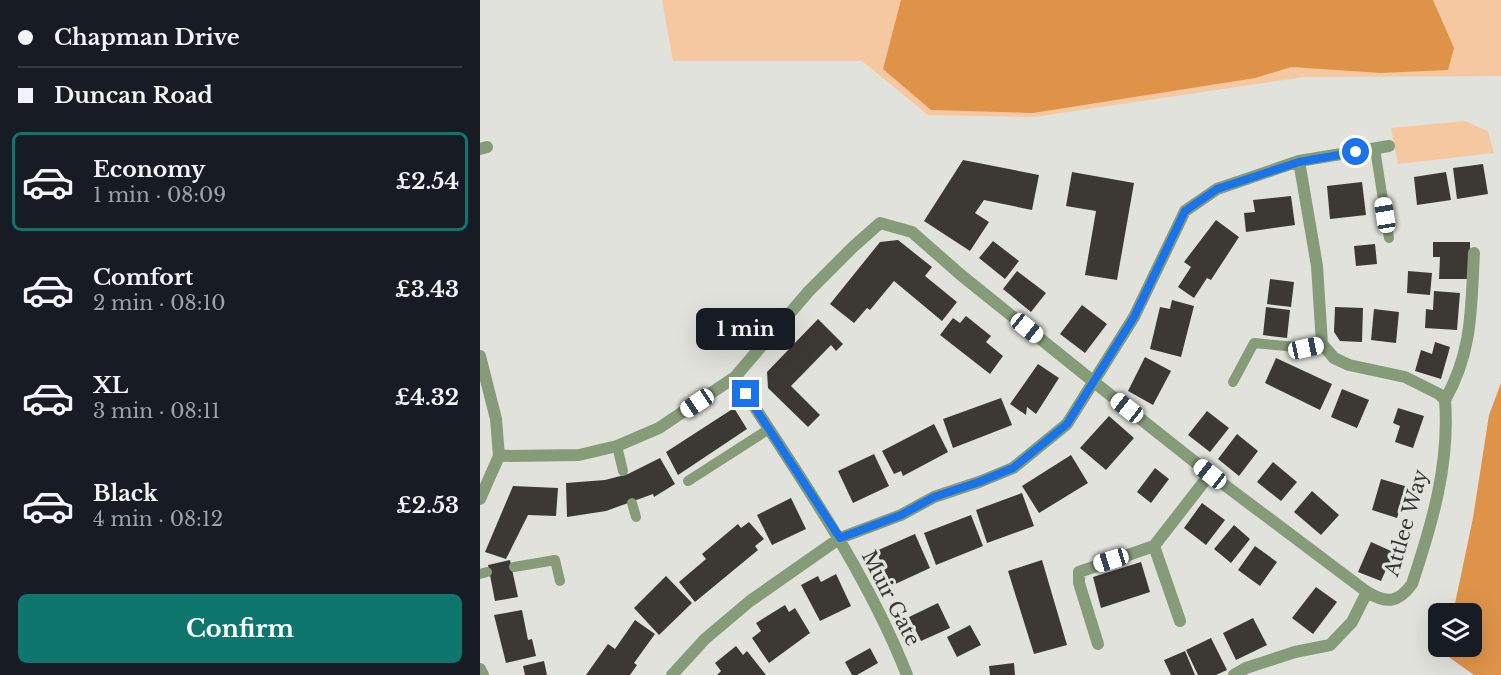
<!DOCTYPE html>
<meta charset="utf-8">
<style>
body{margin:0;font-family:"Libre Baskerville",serif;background:#20242c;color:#f1f3f6;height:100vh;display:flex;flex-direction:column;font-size:22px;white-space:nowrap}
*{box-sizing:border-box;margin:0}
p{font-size:20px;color:#9ea1a6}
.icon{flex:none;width:33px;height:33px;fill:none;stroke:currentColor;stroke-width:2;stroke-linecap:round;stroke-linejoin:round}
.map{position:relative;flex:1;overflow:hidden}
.drawer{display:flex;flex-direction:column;background:#171b24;width:480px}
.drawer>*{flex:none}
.top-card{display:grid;align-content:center;height:132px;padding:0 18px;background:#171b24}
.controls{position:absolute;left:948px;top:603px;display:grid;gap:12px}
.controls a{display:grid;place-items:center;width:54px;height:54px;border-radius:9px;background:#171b24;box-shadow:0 6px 24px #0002;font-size:30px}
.end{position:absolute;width:27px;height:27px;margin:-14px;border:8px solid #1a73e8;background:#fff;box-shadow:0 0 0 3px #fff}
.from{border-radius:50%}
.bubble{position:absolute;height:42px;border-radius:9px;background:#171b24;box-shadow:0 6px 24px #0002;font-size:20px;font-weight:800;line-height:42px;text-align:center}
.car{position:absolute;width:18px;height:36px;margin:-18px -9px;border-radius:8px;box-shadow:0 0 4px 2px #0007;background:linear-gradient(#fff 24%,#345 0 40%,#fff 0 76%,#345 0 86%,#fff 0)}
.top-card b{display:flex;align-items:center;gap:21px;height:57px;font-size:22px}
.top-card b+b{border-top:2px solid #363941}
.top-card i{width:15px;height:15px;background:#f1f3f6}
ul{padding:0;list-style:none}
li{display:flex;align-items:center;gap:18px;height:99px;margin:0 12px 9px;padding:0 6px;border:3px solid transparent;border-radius:9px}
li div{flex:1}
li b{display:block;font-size:22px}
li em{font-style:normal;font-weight:800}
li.active{border-color:#0f766e}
li>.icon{width:54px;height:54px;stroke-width:1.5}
.cta{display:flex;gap:12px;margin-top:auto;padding:12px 18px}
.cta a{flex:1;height:69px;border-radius:9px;background:#0f766e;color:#fff;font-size:24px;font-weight:800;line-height:69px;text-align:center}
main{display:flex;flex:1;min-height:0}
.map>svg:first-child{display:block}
.green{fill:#f5c8a1}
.forest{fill:#de9349}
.building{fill:#3c3935}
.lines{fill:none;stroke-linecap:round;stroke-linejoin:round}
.lane{stroke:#869c78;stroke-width:10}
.street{stroke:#869c78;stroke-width:12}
.route{stroke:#1a73e8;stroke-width:8}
.labels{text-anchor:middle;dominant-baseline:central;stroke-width:6;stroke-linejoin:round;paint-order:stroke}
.street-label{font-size:20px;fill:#353533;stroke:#e2e2dc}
</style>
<main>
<section class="drawer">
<div class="top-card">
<b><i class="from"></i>Chapman Drive</b>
<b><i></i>Duncan Road</b>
</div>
<ul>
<li class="active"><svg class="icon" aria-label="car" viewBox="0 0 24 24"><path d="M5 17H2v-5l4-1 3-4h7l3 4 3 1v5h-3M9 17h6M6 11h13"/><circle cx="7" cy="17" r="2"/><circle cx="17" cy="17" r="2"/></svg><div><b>Economy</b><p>1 min · 08:09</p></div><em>£2.54</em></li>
<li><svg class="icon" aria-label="car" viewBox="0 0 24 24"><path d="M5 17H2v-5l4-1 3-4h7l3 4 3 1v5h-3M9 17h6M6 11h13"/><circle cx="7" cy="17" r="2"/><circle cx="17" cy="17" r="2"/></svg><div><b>Comfort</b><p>2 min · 08:10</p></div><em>£3.43</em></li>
<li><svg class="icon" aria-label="car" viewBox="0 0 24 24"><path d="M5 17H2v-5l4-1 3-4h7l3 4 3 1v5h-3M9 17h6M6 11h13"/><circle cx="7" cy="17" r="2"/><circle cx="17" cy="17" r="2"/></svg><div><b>XL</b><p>3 min · 08:11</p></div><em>£4.32</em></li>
<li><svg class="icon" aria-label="car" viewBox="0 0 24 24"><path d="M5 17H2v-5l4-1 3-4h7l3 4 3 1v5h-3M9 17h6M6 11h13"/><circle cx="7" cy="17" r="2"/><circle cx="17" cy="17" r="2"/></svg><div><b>Black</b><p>4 min · 08:12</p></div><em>£2.53</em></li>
</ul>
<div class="cta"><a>Confirm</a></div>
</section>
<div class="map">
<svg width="1021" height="675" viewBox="0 0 1021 675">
<rect width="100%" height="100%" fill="#e2e2dc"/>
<!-- green -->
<path class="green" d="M182,0H1021V76L824,77L554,117L448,115L382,61H193Z
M985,121L1008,131L1014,153L918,164L911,128Z"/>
<!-- forest -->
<path class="forest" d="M421,0H953L974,48L968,70L901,73L811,67L775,78L553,113L451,110L403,69Z
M1021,383V675H994L966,655L967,647L992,646V614L973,613L993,518L1009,415Z"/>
<!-- building -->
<path class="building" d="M483,160L559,175L552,210L504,200L495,213L509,222L490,251L444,221Z
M1003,164L1008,194L977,199L973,168Z
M592,172L654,183L637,280L605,275L616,211L586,206Z
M966,172L971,200L937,205L934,177Z
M882,182L886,215L850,219L847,186Z
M811,196L815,225L766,232L764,213L775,212L773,200Z
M736,220L759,237L731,280L727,278L714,298L698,287L711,267L704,262Z
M418,240L452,267L445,276L477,302L462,321L414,281L390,310L387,308L374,323L350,304L400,242Z
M513,241L539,261L525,279L499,258Z
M953,242H990V279H959L960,257H953Z
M895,244L897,264L876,266L874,246Z
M537,271L566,293L551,312L523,289Z
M928,271L952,273L950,295L927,293Z
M790,279L814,282L811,307L787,304Z
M954,291L980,293L977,330L945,328L946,309L953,310Z
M692,300L714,306L701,357L670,349L680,307L690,309Z
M602,305L627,324L605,353L580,334Z
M786,307L810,310L807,338L783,335Z
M855,307L883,308L882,342L860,341L854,332Z
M894,309L919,312L916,343L891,340Z
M486,316L511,336L506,342L523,356L510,374L460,335L473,318L480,323Z
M338,319L363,344L356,351L351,345L311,386L340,415L328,427L288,388L287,372Z
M955,342L970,347L961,379L935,371L941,350L952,354Z
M665,357L691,371L673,405L648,391Z
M796,358L852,384L840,410L785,383Z
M558,364L579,378L556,414L547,407L546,415L530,404Z
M862,389L889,400L877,428L851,417Z
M521,398L532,425L473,448L463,419Z
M254,408L267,429L198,475L186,452Z
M918,408L944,416L933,448L915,442L920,426L913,423Z
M727,411L749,428L730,452L708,435Z
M629,416L654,438L626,470L600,448Z
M454,424L468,452L423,476L421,471L414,474L402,451Z
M757,434L778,451L759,476L738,459Z
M394,454L409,486L373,503L358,471Z
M591,455L608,483L559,513L542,486Z
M180,458L195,484L174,497L173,494L126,511L87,517L86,483L125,480L148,474Z
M793,462L817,482L801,501L777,482Z
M675,468L689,479L671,503L657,492Z
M901,479L935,489L930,505L922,503L917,518L892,510Z
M33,486L78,488L76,516L48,515L26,559L5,552Z
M832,491L859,515L841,535L814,512Z
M542,493L554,526L507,543L496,510Z
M311,498L326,529L292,545L277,515Z
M722,503L745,520L726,545L704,528Z
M491,515L503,546L456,565L444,533Z
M269,522L284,539L275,546L278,550L215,602L199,582L226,559L222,554L258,524L261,528Z
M754,525L770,539L751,563L734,549Z
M435,534L450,568L411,586L396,551Z
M891,542L920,555L915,568L908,565L901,581L878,572Z
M775,546L797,562L780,586L758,570Z
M30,560L38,597L15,601L8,565Z
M562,560L587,645L554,654L528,571Z
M661,562L670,592L621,608L613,577Z
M356,574L371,606L340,621L321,585L338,576L341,582Z
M186,576L212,603L179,635L154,608Z
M836,587L857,602L833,634L812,618Z
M458,603L470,628L441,641L429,617Z
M305,605L309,612L315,608L330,633L289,663L272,638L281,631L276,623Z
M42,610L48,640L52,639L56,656L26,663L14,615Z
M773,618L787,645L756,660L743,633Z
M155,620L175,634L154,663L157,665L150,675H106L128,644L135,649Z
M490,625L501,645L477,657L467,637Z
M731,638L747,670L736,675H718L706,650Z
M256,646L263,655L267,651L286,675H237L241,671L235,663Z
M390,648L398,663L377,675H372L365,662Z
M705,651L715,675H691L684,660Z
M64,661L67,675H45L43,666Z
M534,663L535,675H510L509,666Z"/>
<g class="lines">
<!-- lane -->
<path class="lane" d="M895,149L909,238
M753,382L774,343L826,348L842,344
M137,446L143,471
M208,481L289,429
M152,503L156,517
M34,567L75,560L80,581
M0,574L7,572"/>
<!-- street -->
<path class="street" d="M0,149L7,147
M0,356L16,419L19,456L0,499
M255,377C317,473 385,568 427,675
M965,400C993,351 991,307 994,253
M19,456L99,455L137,446L179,428L255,377L329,291L373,247L400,223L432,232L481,275L614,382L730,474L887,592C907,604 918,603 932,584C952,524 970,464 965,400L959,394L925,377L869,365L854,358L842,344L837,266L819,161
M700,621L674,546L730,474
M618,644L599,583V572L674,546
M0,669L3,675
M192,675L225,639L270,601L360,538L421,515L454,497L499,482L533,468L587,424L654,317L705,211L737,189L819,161L909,146
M754,675L766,668L815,652L850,645L872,622L887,592"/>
</g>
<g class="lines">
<!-- route -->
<path class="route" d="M266,394L360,538L421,515L454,497L499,482L533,468L587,424L654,317L705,211L737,189L819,162L876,152"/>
</g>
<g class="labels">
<!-- street labels -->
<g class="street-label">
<text transform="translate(926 523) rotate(-74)">Attlee Way</text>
<text transform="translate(411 598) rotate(63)">Muir Gate</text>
</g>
</g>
</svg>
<div class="controls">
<a><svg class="icon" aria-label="layers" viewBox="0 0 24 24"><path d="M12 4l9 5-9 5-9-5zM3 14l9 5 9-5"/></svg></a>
</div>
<i class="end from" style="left:876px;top:152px"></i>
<i class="end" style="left:266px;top:394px"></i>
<div class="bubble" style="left:216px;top:308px;width:99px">1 min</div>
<i class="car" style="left:905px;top:215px;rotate:351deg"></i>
<i class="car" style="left:547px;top:328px;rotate:129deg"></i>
<i class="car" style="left:826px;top:348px;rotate:78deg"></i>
<i class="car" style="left:217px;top:403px;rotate:236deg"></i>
<i class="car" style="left:647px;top:408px;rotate:308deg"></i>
<i class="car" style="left:730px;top:474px;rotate:308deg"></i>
<i class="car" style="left:631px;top:560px;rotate:253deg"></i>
</div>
</main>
